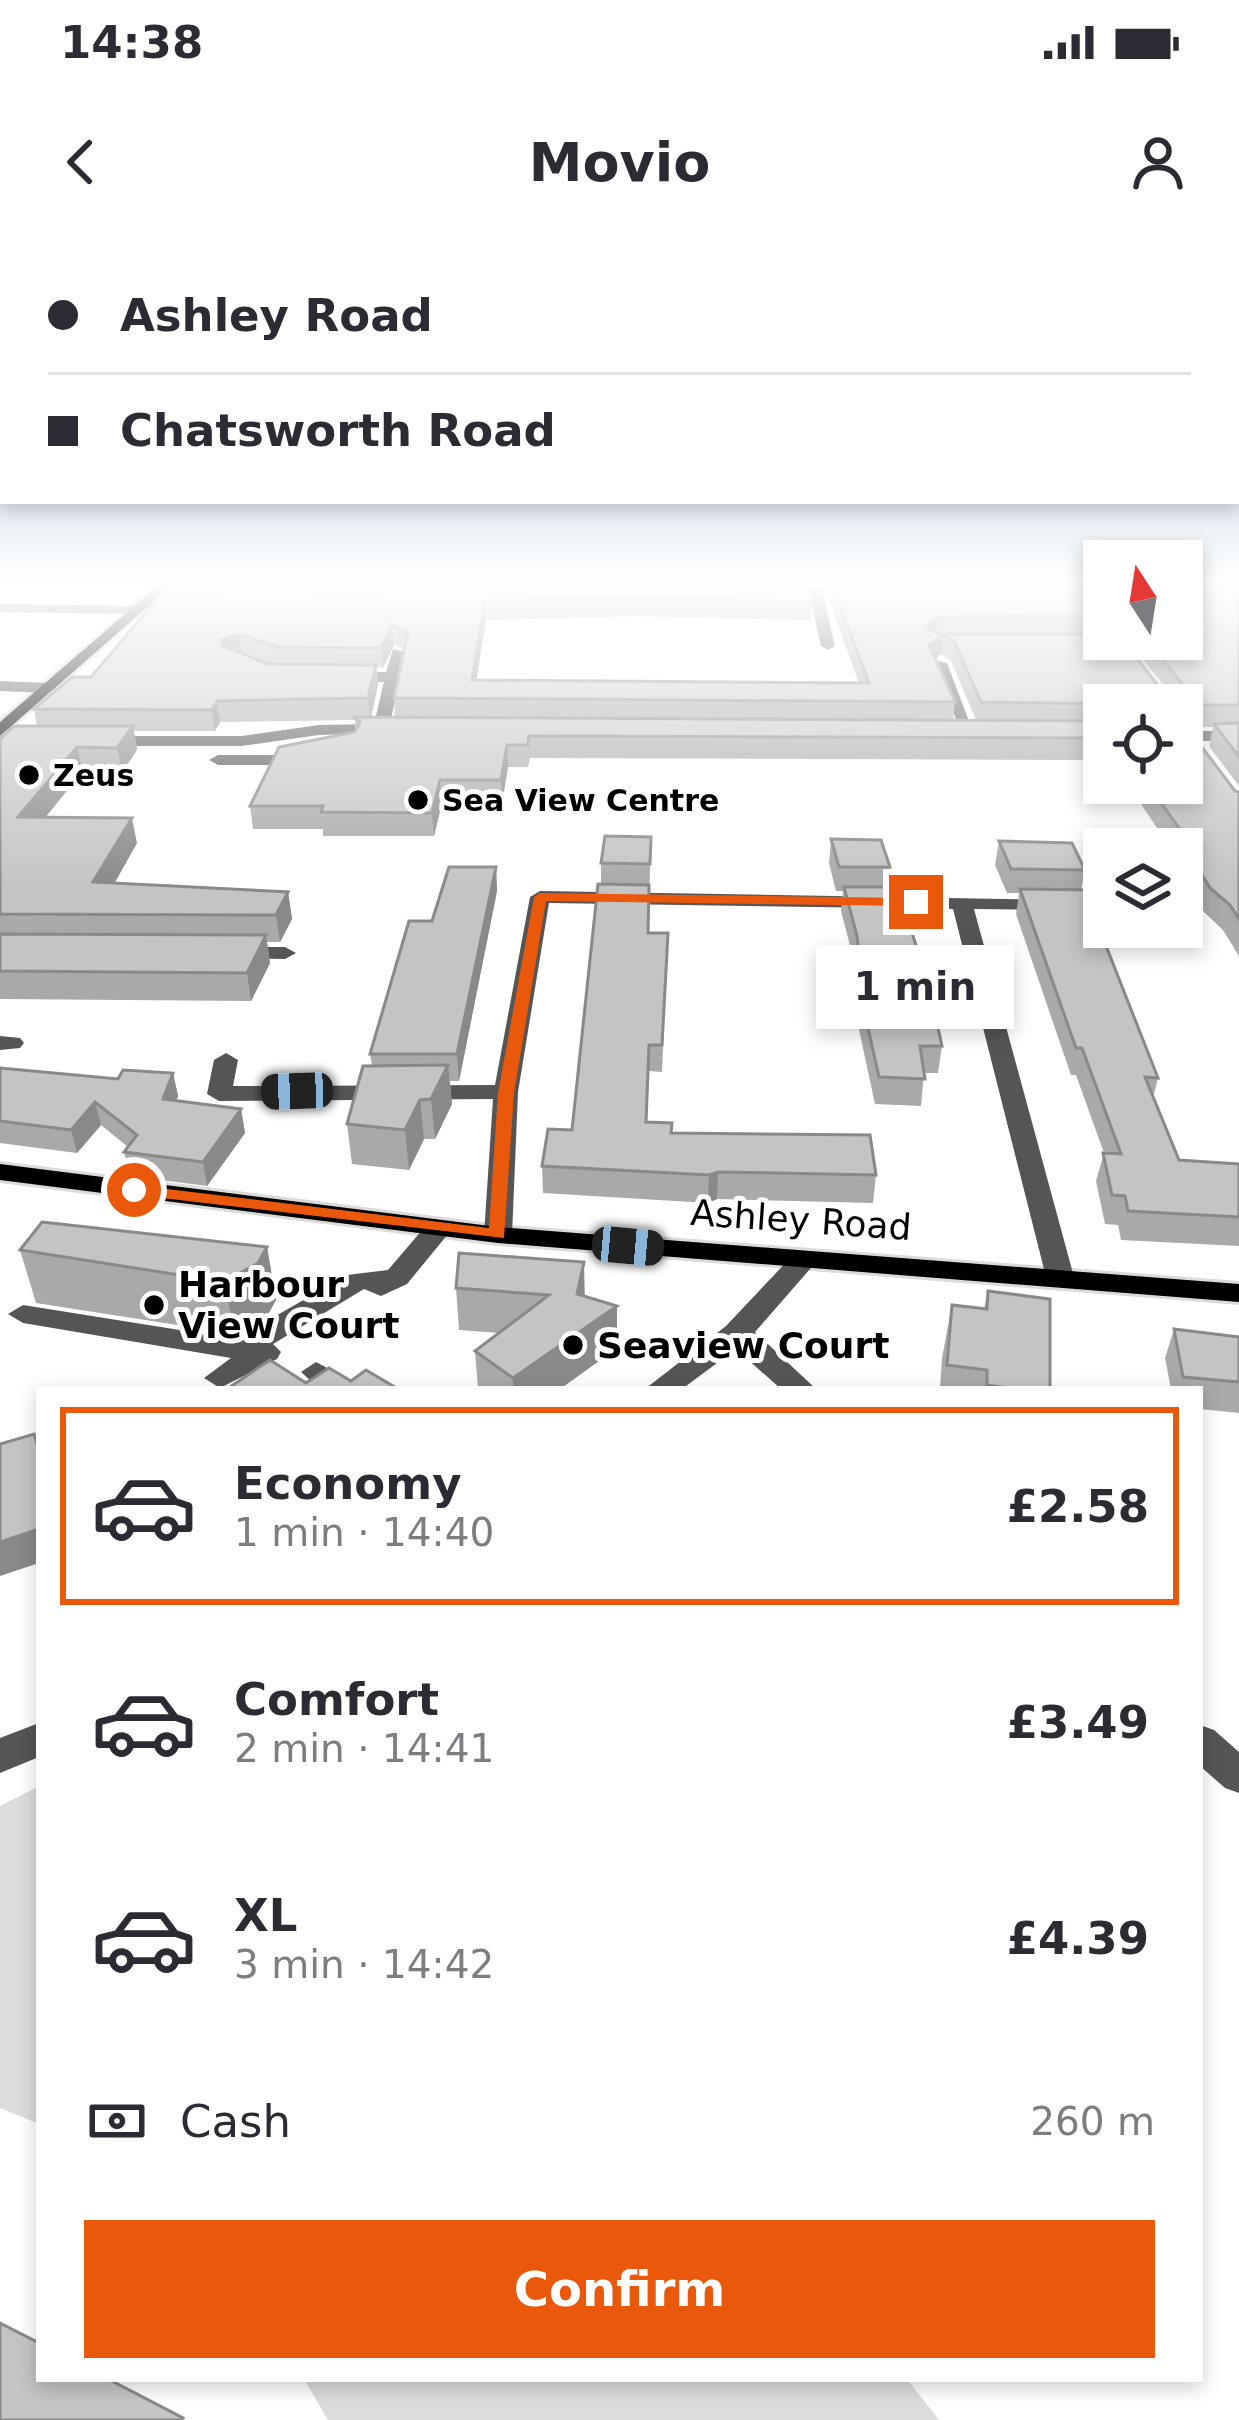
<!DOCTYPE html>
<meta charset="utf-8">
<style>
body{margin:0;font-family:"DejaVu Sans",sans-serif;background:#f7f7f7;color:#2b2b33;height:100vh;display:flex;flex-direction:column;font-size:45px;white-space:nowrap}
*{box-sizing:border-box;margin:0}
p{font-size:39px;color:#7c7c81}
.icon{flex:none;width:66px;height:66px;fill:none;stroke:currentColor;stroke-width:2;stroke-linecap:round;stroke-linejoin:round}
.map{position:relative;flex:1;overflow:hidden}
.drawer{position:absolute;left:36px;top:1146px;width:1167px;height:996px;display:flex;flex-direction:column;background:#fff;border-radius:0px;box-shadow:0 6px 18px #0003}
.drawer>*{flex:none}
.hud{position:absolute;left:0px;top:0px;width:1239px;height:264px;box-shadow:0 6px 18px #0003;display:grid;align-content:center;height:264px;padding:0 48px;background:#fff}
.needle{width:78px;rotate:348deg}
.buttons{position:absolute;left:1083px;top:300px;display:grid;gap:24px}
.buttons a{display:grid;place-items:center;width:120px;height:120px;border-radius:0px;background:#fff;box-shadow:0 6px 18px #0003;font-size:60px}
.end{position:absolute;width:54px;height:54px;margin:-27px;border:15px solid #ea580c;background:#fff;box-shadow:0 0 0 6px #fff}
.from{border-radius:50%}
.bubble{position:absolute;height:84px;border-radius:0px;background:#fff;box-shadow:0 6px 18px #0003;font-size:39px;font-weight:700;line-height:84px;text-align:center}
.car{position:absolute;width:36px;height:72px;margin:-36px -18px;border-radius:15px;box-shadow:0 0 9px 3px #0007;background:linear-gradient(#222 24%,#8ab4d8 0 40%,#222 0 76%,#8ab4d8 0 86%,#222 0)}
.hud b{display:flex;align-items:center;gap:42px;height:114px;font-size:45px}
.hud b+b{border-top:3px solid #e1e1e2}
.hud i{width:30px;height:30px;background:#2b2b33}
ul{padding:21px 0 0;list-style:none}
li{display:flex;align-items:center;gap:36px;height:198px;margin:0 24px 18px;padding:0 24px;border:6px solid transparent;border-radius:0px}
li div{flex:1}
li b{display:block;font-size:45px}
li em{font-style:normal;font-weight:700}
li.selected{border-color:#ea580c}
li>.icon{width:108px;height:108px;stroke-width:1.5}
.pay{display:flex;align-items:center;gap:30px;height:132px;padding:0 48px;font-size:45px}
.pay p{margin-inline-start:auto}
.primary-button{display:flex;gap:24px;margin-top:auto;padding:24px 48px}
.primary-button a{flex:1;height:138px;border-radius:0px;background:#ea580c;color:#fff;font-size:48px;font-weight:700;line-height:138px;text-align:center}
.status{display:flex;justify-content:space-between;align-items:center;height:84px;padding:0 60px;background:#fff;direction:ltr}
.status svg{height:33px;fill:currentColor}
header{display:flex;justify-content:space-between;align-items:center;height:156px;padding:0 48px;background:#fff;font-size:54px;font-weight:700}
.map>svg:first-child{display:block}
.green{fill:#dcdcdc}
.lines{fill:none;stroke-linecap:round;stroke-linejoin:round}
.major-casing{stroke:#dbdbdb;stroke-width:6}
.minor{fill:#555;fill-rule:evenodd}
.major{fill:#000;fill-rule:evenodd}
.wall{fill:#a9a9a9;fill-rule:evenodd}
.shaded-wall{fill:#898989}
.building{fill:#c4c4c4;stroke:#898989;stroke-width:3}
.route{fill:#ea580c}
.poi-dot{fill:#000;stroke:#fff;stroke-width:4.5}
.labels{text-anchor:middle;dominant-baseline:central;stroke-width:10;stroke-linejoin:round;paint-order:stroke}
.far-poi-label{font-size:30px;font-weight:bold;fill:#000;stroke:#fff;text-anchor:start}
.street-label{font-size:36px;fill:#000;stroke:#fff}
.poi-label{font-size:36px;font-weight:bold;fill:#000;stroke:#fff;text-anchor:start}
</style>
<div class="status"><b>14:38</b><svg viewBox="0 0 49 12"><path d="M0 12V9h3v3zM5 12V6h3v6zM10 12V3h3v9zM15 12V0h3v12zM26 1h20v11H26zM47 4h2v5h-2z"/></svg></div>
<header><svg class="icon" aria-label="back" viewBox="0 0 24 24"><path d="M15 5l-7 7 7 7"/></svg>Movio<svg class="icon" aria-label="person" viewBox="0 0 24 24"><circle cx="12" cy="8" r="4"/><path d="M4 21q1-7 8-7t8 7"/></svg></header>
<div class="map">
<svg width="1239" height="2180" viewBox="0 0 1239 2180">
<rect width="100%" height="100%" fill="#fff"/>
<!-- green -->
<path class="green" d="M39,1546V1884L0,1868V1566Z
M304,2139H907L939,2180H328Z"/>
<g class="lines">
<defs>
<path id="major" d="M162,342H176L0,496V482Z
M0,924L498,987L1239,1044V1062L498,1003L0,940Z"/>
</defs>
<!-- major casing -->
<use href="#major" class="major-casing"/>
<!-- minor -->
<path class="minor" d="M866,343L871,350L823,353L835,406L828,410L821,406L809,353L770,355L763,351Z
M0,364L137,366L144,370L137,374L0,372Z
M393,409L405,412L390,484L401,486V492L319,495L241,506H96L88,501L96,496H241L319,485L374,484L384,442H340L332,437L340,432H386Z
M934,420L947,423L975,497L961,493Z
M0,441L48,443L56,448L48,453L0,451Z
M1182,491H1239V501H1182Z
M310,508L316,509V517L279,525H218L209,520L218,515H279Z
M540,651L1065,660L1068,664L1058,670L974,669L1074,1037L1070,1043H1050L1046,1037L953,669L549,663L518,852L512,995L498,1003L484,995L493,859L219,861L207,854L214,820L226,813L238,820L233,846L495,845L530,657Z
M228,707H285L296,713L285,719L220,718L217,713Z
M0,796L20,798L24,803L20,808L0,810Z
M439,980L453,988L407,1044L381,1056L364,1049L273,1104L281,1112L277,1119L220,1148L204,1138L231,1118L23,1083L8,1074L23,1065L236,1099L347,1035L388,1030L429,982Z
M803,1012L817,1021L755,1092L816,1149H781L736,1109L682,1149H645L726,1086L793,1015Z
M316,1122L354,1142L359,1149H320L301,1132Z
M39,1483V1517L0,1533V1498Z
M1200,1485L1214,1490L1239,1512V1553L1225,1548L1200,1526Z"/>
<!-- major -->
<use href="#major" class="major"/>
</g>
<!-- wall -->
<path class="wall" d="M181,342H808L812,362L811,380L635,376L486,380L476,440L859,443L828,356L829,342H1082L1104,370V399L1159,447H1165L1127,399H1182V342H1239V546L1209,506L1213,487H1195L1183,478V482L1235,551L1239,552V716L1223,690L1204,672L1182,636V609H1171L1127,543H1182V465H1104V520L530,518L528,527H508L502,563H442L434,596H323V589H253L250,566L355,492V480L220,482L215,491H134L137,510L122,532L83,531L45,578L137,603L114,643L288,652L292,679L280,702H267L270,723L251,761L0,759V499L37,486L34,469L91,437L183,352ZM394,405L404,410L394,458L395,478L371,477L378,445L377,427L383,428ZM941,414L951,421L976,480H953L955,462L935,419Z
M1088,342H1104V364Z
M651,597L648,693H668L662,832L649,831L647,882L671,893L876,935L873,963L717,959L708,963L543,953L542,926L572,890L601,644V623Z
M831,599L890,627L888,647L942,806L938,833H924L921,866L875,864L849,743L853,717L841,671L843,651H836L829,623Z
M999,601L1085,630L1081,650L1111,688L1107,708L1158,838L1153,858L1179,920L1239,924V1006L1121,1000L1118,985L1105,984L1096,941L1104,913L1076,835H1071L1016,674L1019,653H1007L995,625Z
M496,627L497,651L459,841H450L452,864L435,899H424L409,930L352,924L347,884L372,825L370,814L432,681Z
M0,828L118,839L173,833L178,856L176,861L241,869L245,893L207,946L130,936L124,912L128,907L101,885L77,913L0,903Z
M267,1007L276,1060L267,1076L235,1094L36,1063L20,1010Z
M456,1048L585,1057L617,1066V1108L560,1149H478L475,1111L499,1093L459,1090Z
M988,1051L1050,1149H940L942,1118L952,1065L984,1069Z
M1174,1089L1239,1097V1173L1200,1169V1149H1171L1165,1118Z"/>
<!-- shaded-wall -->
<path class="shaded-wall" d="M485,361L486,380L473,460L472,440Z
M938,377L936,397L927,387Z
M392,385L394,405L383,428L381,408Z
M239,394L242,414L224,420L221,400Z
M944,395L941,414L927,425L929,405Z
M376,425L378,445L370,480L368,458Z
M217,461L220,482L215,491L212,470Z
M133,486L137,510L122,532L117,508Z
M507,505L508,527L502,563L501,540Z
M77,507L83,531L24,603L18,577Z
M440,540L442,563L434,596L432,573Z
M132,578L137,603L100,669L93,642Z
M496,627L497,651L459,841L457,814Z
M288,652L292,679L280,702L276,675Z
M266,695L270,723L251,761L247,733Z
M448,825L452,864L435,899L431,859Z
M173,833L178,856L168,882L163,859Z
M420,860L424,899L409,930L405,890Z
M95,862L101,885L77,913L71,890Z
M241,869L245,893L207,946L203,922Z
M718,932L717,959L708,963L709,935Z
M267,1007L276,1060L267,1076L235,1094L224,1042Z
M584,1022L585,1064L617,1066V1108L560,1149H513V1138L577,1054Z
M39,1289V1323L0,1336V1302Z"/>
<!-- building -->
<path class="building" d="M718,342H808L812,362L635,357L485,361L472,440L869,443L831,342H1082L1104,370V376L938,377L927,387L938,394H1104V399H1122L1159,447L1179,449L1183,445L1147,399H1182V342H1233V344L1239,345V465H1199L1186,456L1182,461L1183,482L1235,551L1239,552V679L1230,665L1210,648L1182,602H1189L1147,543H1182V465L981,462L954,401L944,395L929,405L955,462L394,458L408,393L392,385L381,408L278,407L239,394L221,400L223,406L268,424L376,425L368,458L217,461L212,470L34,469L72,437H91L163,352L546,350Z
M354,477L1104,481V498L529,496L528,505H507L501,540H440L432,573L321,572L323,566H250L279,507L355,492L360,482Z
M1239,483V517L1214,484Z
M14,486H133L117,508L77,507L18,577L132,578L93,642L288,652L276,675L0,674V499Z
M605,596L651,597L650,624L601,623Z
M831,599L881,600L890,627H839Z
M999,601L1072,603L1085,630L1011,629Z
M449,627H496L457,814H370L409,681H432Z
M598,644L649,645L648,693H668L662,805H649L646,882L672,883L671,893L870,895L876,935L718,932L709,935L542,926L548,889L572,890Z
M844,647H897L927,739L942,806H920L925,839L879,837L852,717H859L857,696Z
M1020,649L1094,650L1104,673V687L1111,688H1099L1158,838L1145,837L1179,920L1239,924V977L1128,971L1125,956L1112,955L1103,913L1121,914L1082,808H1076Z
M0,694L266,695L247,733L0,731Z
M448,825L431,859L420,860L405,890L347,884L363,826Z
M0,828L118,839L123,830L173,833L163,859L241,869L203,922L124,912L137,895L95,862L71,890L0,881Z
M42,982L267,1007L258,1023L224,1042L20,1010Z
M459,1013L584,1022L577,1054L617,1066L513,1138L475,1111L549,1055L456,1048Z
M988,1051L1050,1059V1149H1015L987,1145V1130L947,1125L952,1065L987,1069Z
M1174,1089L1239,1097V1142L1183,1137Z
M270,1120L306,1143L329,1128L351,1141L366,1130L398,1149H227Z
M34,1194L39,1210V1289L0,1302V1204Z
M0,2083L39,2103V2139H108L183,2178L182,2180H0Z"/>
<!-- sky -->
<linearGradient id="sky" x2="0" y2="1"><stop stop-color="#8cadcc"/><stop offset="0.53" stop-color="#fff"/><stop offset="1" stop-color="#fff" stop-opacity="0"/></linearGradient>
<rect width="1239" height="647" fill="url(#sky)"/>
<!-- route -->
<path class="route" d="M540,653L916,658L922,662L916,666L546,661L514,853L504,998L128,954L125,950L134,945L489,988L498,853L534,657Z"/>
<!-- markers -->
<g class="poi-dot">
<circle cx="29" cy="535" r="12"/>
<circle cx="418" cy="560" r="12"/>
<circle cx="154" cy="1065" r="12"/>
<circle cx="573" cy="1105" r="12"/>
</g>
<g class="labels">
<!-- far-poi labels -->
<g class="far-poi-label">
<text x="53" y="535">Zeus</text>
<text x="442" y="560">Sea View Centre</text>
</g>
<!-- street labels -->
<g class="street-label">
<text transform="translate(801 980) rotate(4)">Ashley Road</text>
</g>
<!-- poi labels -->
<g class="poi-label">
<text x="178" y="1044">Harbour<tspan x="178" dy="41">View Court</tspan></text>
<text x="597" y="1105">Seaview Court</text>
</g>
</g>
</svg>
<div class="buttons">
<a><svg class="needle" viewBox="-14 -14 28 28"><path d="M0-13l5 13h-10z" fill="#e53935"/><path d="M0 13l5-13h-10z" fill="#7c7c81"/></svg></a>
<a><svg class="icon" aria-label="locate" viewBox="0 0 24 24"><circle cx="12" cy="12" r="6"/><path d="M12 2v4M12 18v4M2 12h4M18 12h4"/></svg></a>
<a><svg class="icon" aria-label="layers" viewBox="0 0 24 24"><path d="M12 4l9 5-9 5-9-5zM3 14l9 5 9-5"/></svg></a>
</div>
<i class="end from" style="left:134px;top:950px"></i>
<i class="end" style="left:916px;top:662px"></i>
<div class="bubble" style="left:816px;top:705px;width:198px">1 min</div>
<i class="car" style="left:297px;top:851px;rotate:268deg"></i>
<i class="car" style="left:628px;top:1006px;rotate:95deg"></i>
<div class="hud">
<b><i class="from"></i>Ashley Road</b>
<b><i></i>Chatsworth Road</b>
</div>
<section class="drawer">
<ul>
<li class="selected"><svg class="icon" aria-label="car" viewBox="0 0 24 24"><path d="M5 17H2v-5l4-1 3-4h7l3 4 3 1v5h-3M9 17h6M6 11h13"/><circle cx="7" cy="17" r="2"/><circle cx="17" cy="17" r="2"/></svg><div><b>Economy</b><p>1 min · 14:40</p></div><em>£2.58</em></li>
<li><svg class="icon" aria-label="car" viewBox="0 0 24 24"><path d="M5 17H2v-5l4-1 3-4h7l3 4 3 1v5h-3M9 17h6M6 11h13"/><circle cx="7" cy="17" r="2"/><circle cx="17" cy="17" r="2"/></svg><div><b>Comfort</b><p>2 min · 14:41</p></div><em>£3.49</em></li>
<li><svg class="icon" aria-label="car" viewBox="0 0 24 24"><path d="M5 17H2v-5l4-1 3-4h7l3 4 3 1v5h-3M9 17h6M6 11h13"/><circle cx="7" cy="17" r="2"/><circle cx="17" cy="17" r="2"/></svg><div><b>XL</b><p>3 min · 14:42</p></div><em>£4.39</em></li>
</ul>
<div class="pay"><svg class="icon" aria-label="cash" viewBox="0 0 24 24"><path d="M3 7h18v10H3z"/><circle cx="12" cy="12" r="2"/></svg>Cash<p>260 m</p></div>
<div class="primary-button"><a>Confirm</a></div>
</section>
</div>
